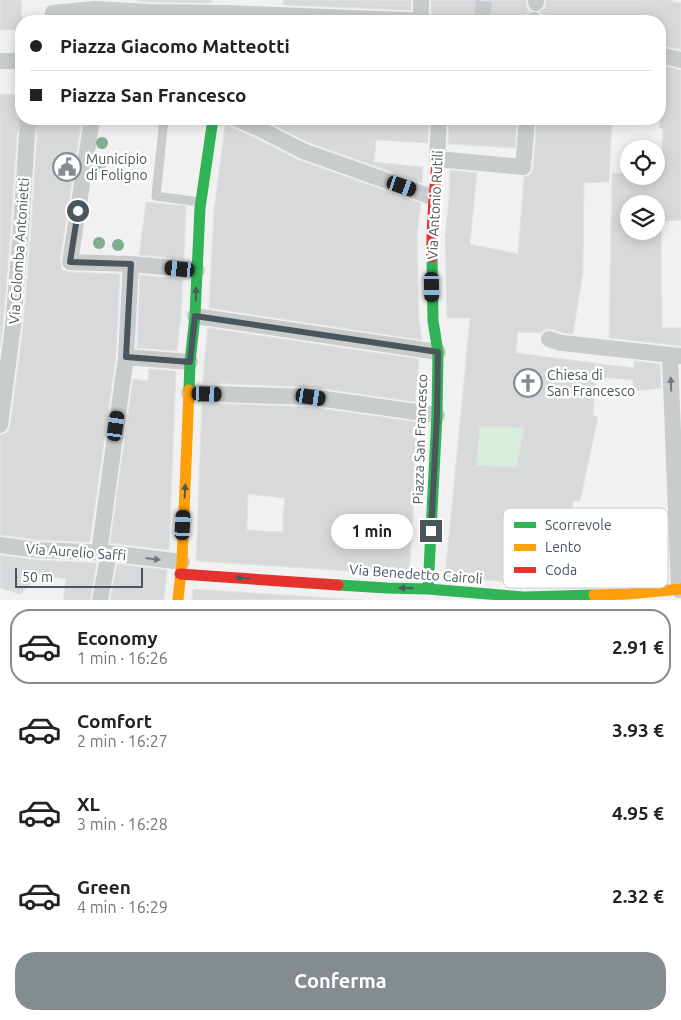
<!DOCTYPE html>
<html lang="it">
<meta charset="utf-8">
<style>
body{margin:0;font-family:Ubuntu,sans-serif;background:#f2f2f2;color:#222;height:100vh;display:flex;flex-direction:column;font-size:19px;white-space:nowrap}
*{box-sizing:border-box;margin:0}
p{font-size:16px;color:#767676}
.icon{flex:none;width:28px;height:28px;fill:none;stroke:currentColor;stroke-width:2;stroke-linecap:round;stroke-linejoin:round}
.map{position:relative;height:600px;overflow:hidden}
.drawer{display:flex;flex-direction:column;background:#fff;flex:1}
.drawer>*{flex:none}
.top-card{position:absolute;left:15px;top:15px;width:651px;height:110px;border-radius:20px;box-shadow:0 2px 12px #0003;display:grid;align-content:center;height:110px;padding:0 15px;background:#fff}
.controls{position:absolute;left:620px;top:140px;display:grid;gap:10px}
.controls a{display:grid;place-items:center;width:45px;height:45px;border-radius:50%;background:#fff;box-shadow:0 2px 12px #0003;font-size:25px}
.scale{position:absolute;left:15px;bottom:12px;width:128px;box-sizing:border-box;padding-left:5px;border:2px solid #4a565c;border-top:0;font-size:14px;line-height:18px;white-space:nowrap;color:#4a565c;-webkit-text-stroke:4px #fff;paint-order:stroke}
.end{position:absolute;width:22px;height:22px;margin:-11px;border:6px solid #4a565c;background:#fff;box-shadow:0 0 0 2px #fff}
.from{border-radius:50%}
.bubble{position:absolute;height:35px;border-radius:18px;background:#fff;box-shadow:0 2px 12px #0003;font-size:16px;font-weight:700;line-height:35px;text-align:center}
.car{position:absolute;width:15px;height:30px;margin:-15px -8px;border-radius:6px;box-shadow:0 0 4px 1px #0007;background:linear-gradient(#222 24%,#8ab4d8 0 40%,#222 0 76%,#8ab4d8 0 86%,#222 0)}
.top-card b{display:flex;align-items:center;gap:18px;height:48px;font-size:19px}
.top-card b+b{border-top:1px solid #e0e0e0}
.top-card i{width:12px;height:12px;background:#222}
ul{padding:9px 0 0;list-style:none}
li{display:flex;align-items:center;gap:15px;height:75px;margin:0 10px 8px;padding:0 5px;border:2px solid transparent;border-radius:20px}
li div{flex:1}
li b{display:block;font-size:19px}
li em{font-style:normal;font-weight:700}
li.active{border-color:#848c90}
li>.icon{width:45px;height:45px;stroke-width:1.5}
.action{display:flex;gap:10px;margin-top:auto;padding:10px 15px}
.action a{flex:1;height:58px;border-radius:20px;background:#848c90;color:#fff;font-size:20px;font-weight:700;line-height:58px;text-align:center}
.map>svg:first-child{display:block}
.green{fill:#d8eedd}
.building{fill:#d7d9da;stroke:#e3e3e4;fill-rule:evenodd}
.lines{fill:none;stroke-linecap:round;stroke-linejoin:round}
.street-tunnel{stroke:#c7cacc;stroke-width:16;stroke-dasharray:16 8;stroke-linecap:butt}
.lane{stroke:#c9cccc;stroke-width:9}
.street{stroke:#c9cccc;stroke-width:16}
.fast{stroke:#30b455;stroke-width:11}
.slow{stroke:#ff9f0a;stroke-width:11}
.jam{stroke:#e5322d;stroke-width:11}
.tree{fill:#7eae8f}
.oneway{fill:#495b5c}
.oneway2{fill:#70797e}
.route{stroke:#4a565c;stroke-width:6}
.labels{text-anchor:middle;dominant-baseline:central;stroke-width:5;stroke-linejoin:round;paint-order:stroke}
.poi-label{font-size:14px;fill:#4a565c;stroke:#fff;text-anchor:start}
.street-label{font-size:14px;fill:#4a565c;stroke:#fff}
.key{fill:#fff;stroke:#c9ccce;stroke-width:1}
.key-label{font-size:14px;fill:#4a565c}
</style>
<div class="map">
<svg width="681" height="600" viewBox="0 0 681 600">
<rect width="100%" height="100%" fill="#f1f1f1"/>
<!-- green -->
<path class="green" d="M480,427L524,428L517,467L477,465Z"/>
<!-- building -->
<path class="building" d="M0,0H21L22,21H21V30H0Z
M137,0H213L210,3L148,2L137,1Z
M283,0H411V10L283,5Z
M431,0H526L527,8L530,11L526,15L524,19L492,16L490,12L487,9L482,7L477,8L474,12L472,20L434,19L431,13Z
M546,0H673L672,2L681,3V50L660,45V21H544L543,15L540,12L545,8Z
M660,65L681,70V220L656,222V204H629V231H661L662,328H681V346L609,338L612,173H629V176H656V174H661L663,129L660,128Z
M0,94L21,95V119H82L60,260L62,270L70,272L120,274L116,356L90,542L38,540L0,535V435L4,434L8,431L10,426L23,327L31,230L37,136L36,131L33,127L27,125L23,126L19,129L17,134L11,228L3,325L0,348Z
M226,119L229,125L233,128L254,137L299,160L421,203L417,235L419,321L422,340L209,308L214,209Z
M262,119H429L428,143L376,140L374,162L423,167L422,183L307,142Z
M449,119H517L515,148L448,144Z
M537,119H612L609,182L584,183L583,272L573,334L564,333L551,329H546L541,333L518,332L516,353L634,368V361L660,364L661,388L633,391V380L596,377L593,415L598,417L580,501H573L566,582L524,583L445,577L470,318H447L445,236L449,199L450,170L477,173L470,244L518,254L524,177L528,176L531,173L533,168ZM480,427L524,428L516,467L477,465Z
M146,202L186,206L184,259L139,255Z
M140,275L183,279L181,315L177,351L137,348Z
M208,328L419,359L415,402L311,387L203,383L204,363Z
M149,369L176,371L169,550L110,543L133,379L148,381Z
M202,403L310,407L418,422L414,468H416L409,575L196,561ZM248,494L285,498L283,512V532L247,530Z
M0,555L36,560L97,563L90,600H63L66,579L33,574L30,585L20,594L0,588Z
M117,564L167,570L164,600H110Z
M193,589L361,600H192Z"/>
<g class="lines">
<!-- street-tunnel -->
<path class="street-tunnel" d="M482,17L484,0
M27,135L28,119"/>
<!-- lane -->
<path class="lane" d="M164,119L156,196L200,202"/>
<!-- street -->
<path class="street" d="M536,3V0
M52,21L53,13L95,9L148,12L226,13L425,21
M421,21V0
M482,21V17
M534,21V20
M660,55L681,60
M0,61H21
M92,119L70,262L131,264L197,270
M237,119L258,128L303,151L435,198
M439,119L437,159L523,167L527,119
M195,316L438,352
M549,339L562,343L681,356
M670,356L679,590
M126,357L190,362
M189,393L311,397L437,415
M0,425L13,326L21,229L27,135
M0,545L37,550L109,553L182,562
M99,553L126,357L131,264
M100,600L109,553"/>
<!-- fast -->
<path class="fast" d="M189,390L190,362L195,316L200,208L213,119
M338,585L387,588L428,589L524,597L594,595
M428,589L437,415L438,352L433,321L432,257"/>
<!-- slow -->
<path class="slow" d="M594,595L628,594L681,589
M178,600L182,562L189,390"/>
<!-- jam -->
<path class="jam" d="M432,257C431,224 435,192 437,159
M180,574L338,585"/>
</g>
<!-- trees -->
<g class="tree">
<circle cx="102" cy="143" r="6"/>
<circle cx="100" cy="166" r="6"/>
<circle cx="99" cy="243" r="6"/>
<circle cx="118" cy="245" r="6"/>
</g>
<!-- one-way arrows -->
<defs><path id="oneway-solid" d="M-6-.8H1V-3.2L6.5 0L1 3.2V.8H-6Z" transform="scale(1.25)"/></defs>
<g class="oneway">
<use href="#oneway-solid" transform="translate(196 294) rotate(-88)"/>
<use href="#oneway-solid" transform="translate(185 491) rotate(-87)"/>
<use href="#oneway-solid" transform="translate(243 578) rotate(-176)"/>
<use href="#oneway-solid" transform="translate(406 588) rotate(-179)"/>
</g>
<g class="oneway2">
<use href="#oneway-solid" transform="translate(671 384) rotate(-92)"/>
<use href="#oneway-solid" transform="translate(153 559) rotate(7)"/>
</g>
<g class="lines">
<!-- route -->
<path class="route" d="M78,211L70,262L131,264L126,357L190,362L195,316L438,352L437,415L431,531"/>
</g>
<!-- icons -->
<defs>
<symbol id="civic-ring" viewBox="-11 -11 22 22"><circle r="9.5" fill="#fff" stroke="#848c90" stroke-width="1.5"/><path d="M-.6-6.5H3V-4.5H.6V-3L4-1V1h2V6H-6V1h2V-1L-.6-3ZM-1.2 2.5V6h2.4V2.5Z" fill="#848c90"/></symbol>
<symbol id="church-ring" viewBox="-11 -11 22 22"><circle r="9.5" fill="#fff" stroke="#848c90" stroke-width="1.5"/><path d="M-1.2-6h2.4v3.5h3.3v2.4h-3.3V6h-2.4V-.1h-3.3v-2.4h3.3Z" fill="#848c90"/></symbol>
</defs>
<g fill-rule="evenodd">
<use href="#civic-ring" x="51" y="151" width="32" height="32"/>
<use href="#church-ring" x="512" y="367" width="32" height="32"/>
</g>
<g class="labels">
<!-- poi labels -->
<g class="poi-label">
<text x="86" y="159">Municipio<tspan x="86" dy="16">di Foligno</tspan></text>
<text x="547" y="375">Chiesa di<tspan x="547" dy="16">San Francesco</tspan></text>
</g>
<!-- street labels -->
<g class="street-label">
<text transform="translate(435 205) rotate(-87)">Via Antonio Rutili</text>
<text transform="translate(19 251) rotate(-86)">Via Colomba Antonietti</text>
<text transform="translate(420 439) rotate(-88)">Piazza San Francesco</text>
<text transform="translate(76 552) rotate(4)">Via Aurelio Saffi</text>
<text transform="translate(416 574) rotate(4)">Via Benedetto Cairoli</text>
</g>
</g>
<!-- legend -->
<rect x="503" y="508" width="165" height="80" rx="8" class="key"/>
<rect x="514" y="522" width="22" height="6" fill="#30b455"/>
<rect x="514" y="544" width="22" height="7" fill="#ff9f0a"/>
<rect x="514" y="567" width="22" height="6" fill="#e5322d"/>
<g class="key-label">
<text x="545" y="530">Scorrevole</text>
<text x="545" y="552">Lento</text>
<text x="545" y="575">Coda</text>
</g>
</svg>
<div class="controls">
<a><svg class="icon" aria-label="locate" viewBox="0 0 24 24"><circle cx="12" cy="12" r="6"/><path d="M12 2v4M12 18v4M2 12h4M18 12h4"/></svg></a>
<a><svg class="icon" aria-label="layers" viewBox="0 0 24 24"><path d="M12 4l9 5-9 5-9-5zM3 14l9 5 9-5"/></svg></a>
</div>
<div class="scale">50 m</div>
<i class="end from" style="left:78px;top:211px"></i>
<i class="end" style="left:431px;top:531px"></i>
<div class="bubble" style="left:331px;top:514px;width:82px">1 min</div>
<i class="car" style="left:402px;top:186px;rotate:109deg"></i>
<i class="car" style="left:180px;top:269px;rotate:276deg"></i>
<i class="car" style="left:432px;top:287px;rotate:179deg"></i>
<i class="car" style="left:207px;top:394px;rotate:92deg"></i>
<i class="car" style="left:311px;top:397px;rotate:99deg"></i>
<i class="car" style="left:116px;top:426px;rotate:8deg"></i>
<i class="car" style="left:183px;top:525px;rotate:3deg"></i>
<div class="top-card">
<b><i class="from"></i>Piazza Giacomo Matteotti</b>
<b><i></i>Piazza San Francesco</b>
</div>
</div>
<section class="drawer">
<ul>
<li class="active"><svg class="icon" aria-label="car" viewBox="0 0 24 24"><path d="M5 17H2v-5l4-1 3-4h7l3 4 3 1v5h-3M9 17h6M6 11h13"/><circle cx="7" cy="17" r="2"/><circle cx="17" cy="17" r="2"/></svg><div><b>Economy</b><p>1 min · 16:26</p></div><em>2.91 €</em></li>
<li><svg class="icon" aria-label="car" viewBox="0 0 24 24"><path d="M5 17H2v-5l4-1 3-4h7l3 4 3 1v5h-3M9 17h6M6 11h13"/><circle cx="7" cy="17" r="2"/><circle cx="17" cy="17" r="2"/></svg><div><b>Comfort</b><p>2 min · 16:27</p></div><em>3.93 €</em></li>
<li><svg class="icon" aria-label="car" viewBox="0 0 24 24"><path d="M5 17H2v-5l4-1 3-4h7l3 4 3 1v5h-3M9 17h6M6 11h13"/><circle cx="7" cy="17" r="2"/><circle cx="17" cy="17" r="2"/></svg><div><b>XL</b><p>3 min · 16:28</p></div><em>4.95 €</em></li>
<li><svg class="icon" aria-label="car" viewBox="0 0 24 24"><path d="M5 17H2v-5l4-1 3-4h7l3 4 3 1v5h-3M9 17h6M6 11h13"/><circle cx="7" cy="17" r="2"/><circle cx="17" cy="17" r="2"/></svg><div><b>Green</b><p>4 min · 16:29</p></div><em>2.32 €</em></li>
</ul>
<div class="action"><a>Conferma</a></div>
</section>
